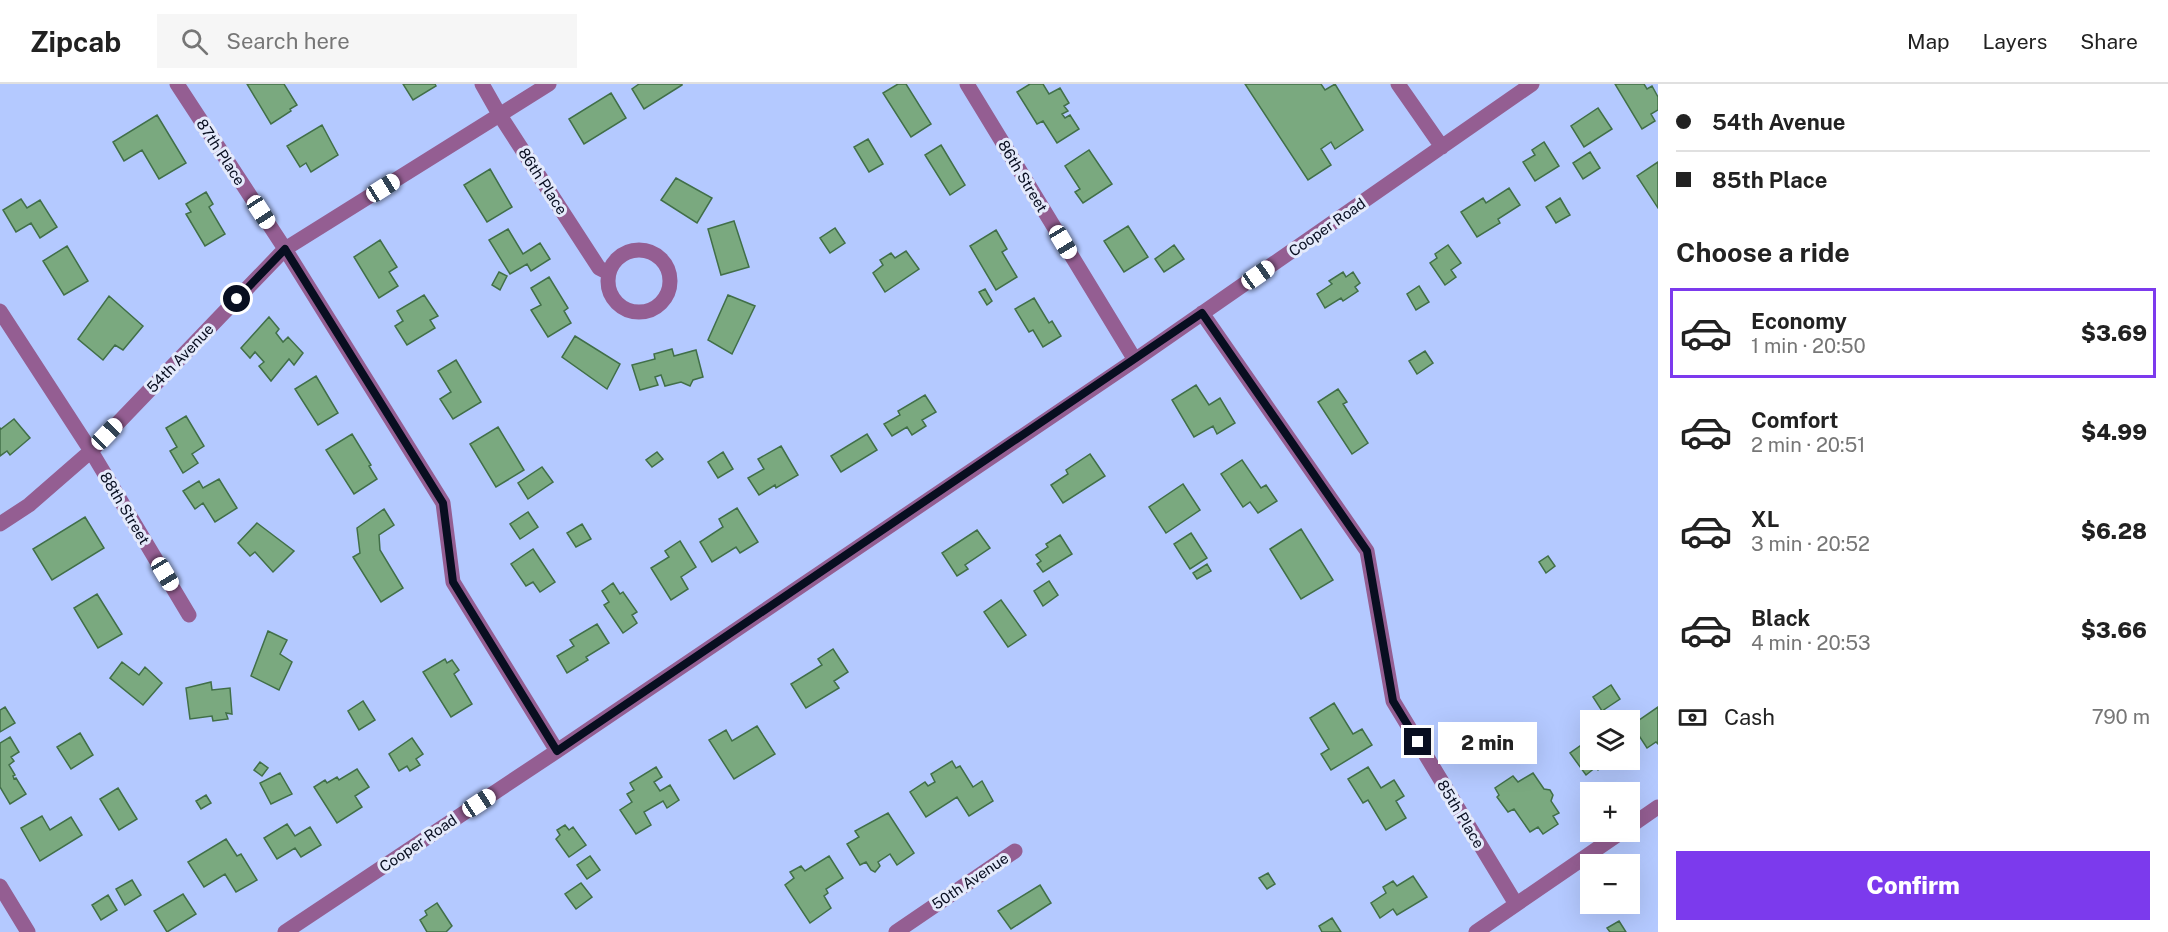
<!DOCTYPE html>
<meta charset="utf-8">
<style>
body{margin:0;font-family:"Public Sans",sans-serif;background:#f6f6f6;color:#222;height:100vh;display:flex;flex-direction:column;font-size:22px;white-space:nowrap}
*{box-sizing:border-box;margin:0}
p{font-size:20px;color:#767676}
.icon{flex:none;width:33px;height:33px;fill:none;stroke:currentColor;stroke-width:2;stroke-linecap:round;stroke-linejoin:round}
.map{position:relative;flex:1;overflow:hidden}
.drawer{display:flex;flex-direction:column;background:#fff;width:510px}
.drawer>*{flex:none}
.guide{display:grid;align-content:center;height:132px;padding:0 18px;background:#fff}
.fabs{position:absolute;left:1580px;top:626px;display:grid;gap:12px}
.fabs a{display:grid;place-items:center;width:60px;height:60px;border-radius:0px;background:#fff;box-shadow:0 6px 24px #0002;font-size:30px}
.end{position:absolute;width:27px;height:27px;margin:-14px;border:8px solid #080e20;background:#fff;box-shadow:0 0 0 3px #fff}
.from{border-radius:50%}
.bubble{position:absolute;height:42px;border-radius:0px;background:#fff;box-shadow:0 6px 24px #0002;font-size:20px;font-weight:800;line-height:42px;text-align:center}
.car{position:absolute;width:18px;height:36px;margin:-18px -9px;border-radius:8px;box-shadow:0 0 4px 2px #0007;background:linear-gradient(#fff 24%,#345 0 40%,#fff 0 76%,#345 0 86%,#fff 0)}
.guide b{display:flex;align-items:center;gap:21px;height:57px;font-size:22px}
.guide b+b{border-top:2px solid #e0e0e0}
.guide i{width:15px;height:15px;background:#222}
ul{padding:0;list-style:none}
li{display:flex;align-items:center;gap:18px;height:90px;margin:0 12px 9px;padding:0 6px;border:3px solid transparent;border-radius:0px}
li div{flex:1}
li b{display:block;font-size:22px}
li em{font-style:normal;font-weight:800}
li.selected{border-color:#7c3aed}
li>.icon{width:54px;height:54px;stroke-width:1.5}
h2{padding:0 18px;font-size:27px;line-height:72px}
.pay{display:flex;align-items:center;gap:15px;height:66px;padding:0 18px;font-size:22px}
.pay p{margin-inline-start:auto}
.primary-button{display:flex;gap:12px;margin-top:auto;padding:12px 18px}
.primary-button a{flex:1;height:69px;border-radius:0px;background:#7c3aed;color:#fff;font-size:24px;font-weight:800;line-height:69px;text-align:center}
header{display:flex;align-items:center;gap:36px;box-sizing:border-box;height:84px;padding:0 30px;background:#fff;border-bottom:2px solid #e0e0e0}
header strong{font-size:28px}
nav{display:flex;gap:33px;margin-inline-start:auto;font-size:21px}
.search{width:420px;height:54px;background:#f6f6f6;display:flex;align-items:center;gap:15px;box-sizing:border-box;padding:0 21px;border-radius:0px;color:#767676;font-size:22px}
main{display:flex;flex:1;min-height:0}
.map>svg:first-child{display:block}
.building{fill:#7aa97f;stroke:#416f48;stroke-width:1.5}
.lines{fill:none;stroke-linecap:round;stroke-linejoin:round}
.minor{stroke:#945e92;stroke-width:15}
.route{stroke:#080e20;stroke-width:8}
.labels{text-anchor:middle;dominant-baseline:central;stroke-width:6;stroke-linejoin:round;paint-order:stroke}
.street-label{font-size:15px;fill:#080e20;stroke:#e4eafb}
</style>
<header>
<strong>Zipcab</strong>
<div class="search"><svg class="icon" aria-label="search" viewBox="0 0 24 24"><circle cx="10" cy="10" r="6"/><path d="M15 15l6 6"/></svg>Search here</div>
<nav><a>Map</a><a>Layers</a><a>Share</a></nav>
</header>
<main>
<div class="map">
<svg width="1658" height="848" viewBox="0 0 1658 848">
<rect width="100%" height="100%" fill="#b4c9ff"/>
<!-- building -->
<path class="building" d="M247,0H284L297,21L290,25L291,27L271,40Z
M403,0H435L436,2L413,16Z
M639,0H682V1L644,25L632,5Z
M898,0H906L931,40L911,53L883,9Z
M1030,0H1043L1049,10L1060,4L1069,19L1064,22L1068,27L1062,30L1065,34L1070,31L1079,45L1057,59L1043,37L1037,40L1017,8Z
M1245,0H1321L1325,6L1335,0L1363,46L1335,65L1331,58L1321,65L1331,81L1308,96Z
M1615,0H1644L1647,5L1652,2L1658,13V26L1651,30L1655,37L1642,45Z
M611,9L626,34L584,60L569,35Z
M1598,24L1612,45L1584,63L1571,42Z
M157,31L186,79L159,95L142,66L124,77L113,58Z
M322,41L338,71L311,88L306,79L300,83L287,62Z
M868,55L883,80L869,88L854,63Z
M1544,58L1559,82L1535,97L1523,78L1535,71L1532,66Z
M941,61L965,101L950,111L925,71Z
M1089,66L1112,100L1083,119L1075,108L1080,105L1065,82Z
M1590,68L1600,84L1583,95L1573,79Z
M1658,78V124L1637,92Z
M490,85L512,123L487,138L464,101Z
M676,94L712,114L697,139L661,116Z
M1509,104L1520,121L1498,135L1500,139L1477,153L1461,128L1483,114L1486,119Z
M206,108L213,120L209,123L225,150L205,162L186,130L191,128L186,120Z
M1560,114L1570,131L1556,139L1546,123Z
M21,115L27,124L40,116L57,143L40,154L31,139L16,148L3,126Z
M734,137L749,183L721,191L708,145Z
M1128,142L1148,173L1124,188L1104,157Z
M835,144L845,159L830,169L820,154Z
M508,145L523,170L540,159L550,175L531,187L527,180L510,190L489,156Z
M996,146L1007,165L1002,168L1017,193L996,206L970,162Z
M380,156L397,183L389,188L398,202L379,214L354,173Z
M1174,161L1184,175L1164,188L1155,175Z
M1448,161L1461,179L1451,186L1456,193L1445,201L1430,179L1437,174L1435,170Z
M67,162L88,197L64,211L43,177Z
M906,167L919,185L885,208L873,189L883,181L880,176L891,169L895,174Z
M499,188L507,192L500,206L492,201Z
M1343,188L1346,193L1353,188L1360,199L1355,203L1358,207L1343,217L1341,214L1325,224L1317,210L1332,200L1329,197Z
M549,193L568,224L564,227L571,239L548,253L531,226L541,221L531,204Z
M1419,202L1429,218L1416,226L1407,210Z
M985,205L992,217L987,221L979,208Z
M424,211L438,232L430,236L435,244L407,261L395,242L403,237L397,227Z
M728,211L755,222L732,270L708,256Z
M109,212L143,242L123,266L115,261L103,276L78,255Z
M1034,214L1049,239L1052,237L1061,252L1043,263L1033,246L1029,248L1015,225Z
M269,233L279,245L276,249L283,258L288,253L303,269L294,281L289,275L271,297L259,282L264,278L255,268L250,274L241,264Z
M575,252L620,280L607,305L562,273Z
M672,265L674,272L696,266L703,293L693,296L690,302L681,298L665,302L661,291L655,293L658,301L640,306L632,281L655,275L654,270Z
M1425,267L1433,279L1417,290L1409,277Z
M456,276L481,318L453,335L440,315L451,308L438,287Z
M316,292L338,329L318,341L295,305Z
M1196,301L1209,321L1220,314L1235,339L1217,350L1213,342L1194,353L1172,316Z
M1338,305L1347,318L1343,320L1368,359L1352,370L1318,318Z
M925,311L936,328L922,336L926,342L912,351L907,343L892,352L884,340L900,331L898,327Z
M186,332L204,362L192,370L198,379L183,389L170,367L177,363L166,344Z
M14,335L30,354L10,371L7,367L0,372V344L1,345Z
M498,343L524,386L496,403L470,360Z
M352,350L371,381L369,382L377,395L354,410L326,366Z
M867,350L877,366L841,388L831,372Z
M781,362L798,391L776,404L775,401L759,411L748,394L764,385L758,375Z
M657,368L663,375L652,383L646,376Z
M723,368L733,385L718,394L708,378Z
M1090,370L1105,392L1063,419L1051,401L1068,390L1066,386Z
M1242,376L1261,404L1266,401L1277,417L1258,429L1250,418L1243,423L1221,390Z
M542,383L553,398L528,415L518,399Z
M219,395L237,424L215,438L203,419L195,425L183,407L199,397L203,404Z
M1183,400L1200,426L1166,449L1149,423Z
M737,424L758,458L740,469L736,463L712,478L700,458L723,443L719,435Z
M384,425L394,441L379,451L380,466L403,504L381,518L353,473L360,469L357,444Z
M528,428L538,443L520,455L510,440Z
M85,433L104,464L52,496L33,465Z
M257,439L294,467L273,488L255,468L250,472L238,459Z
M582,440L591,455L576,463L567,449Z
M1301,445L1333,496L1301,515L1270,465Z
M977,446L990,464L965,481L968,485L957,492L942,469Z
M1191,449L1207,474L1190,485L1174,460Z
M1060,451L1072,470L1043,488L1037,480L1041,477L1036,471L1048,463L1046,460Z
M680,457L696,483L681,493L688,505L671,516L651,484L669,473L665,467Z
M533,465L555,498L540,508L533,498L526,502L511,480Z
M1548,472L1555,482L1546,489L1539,478Z
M1207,480L1211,487L1197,495L1193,489Z
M1049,497L1058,511L1043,522L1034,507Z
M613,499L620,510L623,508L637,528L632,531L637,539L623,549L604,521L609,518L602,507Z
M97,510L122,550L98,564L74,524Z
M1001,516L1026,551L1008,563L984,528Z
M597,540L609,559L586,573L588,576L567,589L557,572L574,562L570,556Z
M268,547L287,556L280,570L292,578L279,606L251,592Z
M833,565L848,588L834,597L839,604L806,624L791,600L822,581L818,575Z
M445,575L447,579L452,576L459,586L454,590L472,620L451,633L423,588Z
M122,578L139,591L145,583L162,599L143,621L110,594Z
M211,598L212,606L230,604L232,630L226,629L228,635L213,637L212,632L190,635L186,604Z
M1611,601L1620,615L1602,627L1593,613Z
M363,617L375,636L359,646L348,627Z
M1334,619L1353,650L1362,645L1372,661L1331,686L1321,670L1329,665L1310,634Z
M5,623L15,639L0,648V626Z
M1658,623V660L1656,658L1647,664L1632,641Z
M757,642L775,670L734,695L709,656L726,646L732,657Z
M80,649L93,671L71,685L57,663Z
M10,653L19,668L11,673L14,677L9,681L15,691L13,692L14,695L16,694L26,710L10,720L0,703V659Z
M412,654L423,670L416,675L420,681L410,687L407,682L399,687L389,670Z
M1590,655V675L1611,676L1598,686L1596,683L1586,691L1570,669Z
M952,677L956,684L960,682L973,703L982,697L993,717L969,732L957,713L926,733L910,708L925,698L928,702L935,698L931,690Z
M260,678L268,684L262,692L254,686Z
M656,683L662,693L654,698L660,707L670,701L679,716L667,724L663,717L644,728L651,741L636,750L620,726L632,718L627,710L634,706L630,699Z
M1368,683L1381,704L1394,696L1404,712L1396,717L1406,734L1386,746L1368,716L1363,719L1348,695Z
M357,685L369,703L355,712L362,723L337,739L314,703L325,696L327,699L337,693L339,696Z
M280,689L292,710L271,720L260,699Z
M1533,689L1544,705L1550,706L1553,711L1551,717L1559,729L1553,732L1558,740L1543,750L1538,743L1530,748L1514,725L1508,728L1497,713L1499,711L1495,704L1513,692L1518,698Z
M118,704L137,735L119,746L100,715Z
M206,711L211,719L201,725L196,717Z
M888,729L914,769L897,781L890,770L878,778L880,782L875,788L871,786L866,778L860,781L847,760L859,753L855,747Z
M42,732L50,746L71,733L82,751L40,777L21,744Z
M287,740L295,752L310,743L321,761L301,773L295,764L277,775L264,754Z
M565,741L569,746L573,743L586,761L569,773L556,755L560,751L557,746Z
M226,755L237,772L241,770L257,796L236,808L225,790L204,803L188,778Z
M590,772L600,786L587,795L577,781Z
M829,772L843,794L826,805L828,809L824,812L831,824L810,839L785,801L794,794L790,788L801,782L805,787Z
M1268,789L1275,800L1267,805L1259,794Z
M1413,792L1427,813L1397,831L1393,825L1380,834L1371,819L1386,809L1383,803L1393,797L1397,802Z
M132,796L141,811L125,821L116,805Z
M581,799L592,813L576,825L565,810Z
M1040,801L1051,819L1011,845L998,827Z
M183,810L196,830L167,848L154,827Z
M108,811L117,826L101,836L92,821Z
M437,819L452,842L446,848H427L420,836L427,831L425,827Z
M1332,834L1341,848H1322L1319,842Z
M1619,837L1626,848H1610L1607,844Z"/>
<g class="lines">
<!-- minor -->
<path class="minor" d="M177,0L285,165L443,419L453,498L557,667
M482,0L499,30L599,184L609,189
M967,0L1135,276
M1398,0L1442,63
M608 197a31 31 0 1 1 62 0a31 31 0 1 1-62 0Z
M0,227L91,367L189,531
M1202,229L1367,467L1393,617L1516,820
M0,440L29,421L91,367L285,165L549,0
M1629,743L1658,723
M0,802L28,848
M285,848L557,667L1135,276L1532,0
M896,848L1015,767
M1476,848L1623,747"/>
</g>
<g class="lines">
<!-- route -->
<path class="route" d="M237,215L285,165L443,419L453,498L557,667L1202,229L1367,467L1393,617L1418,658"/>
</g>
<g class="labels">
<!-- street labels -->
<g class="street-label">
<text transform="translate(221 68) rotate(57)">87th Place</text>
<text transform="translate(1023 92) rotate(59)">86th Street</text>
<text transform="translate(543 97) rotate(57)">86th Place</text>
<text transform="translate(1327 143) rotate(-35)">Cooper Road</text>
<text transform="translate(180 274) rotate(-46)">54th Avenue</text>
<text transform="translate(125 424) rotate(59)">88th Street</text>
<text transform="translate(1461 730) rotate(59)">85th Place</text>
<text transform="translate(418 759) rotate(-34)">Cooper Road</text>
<text transform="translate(970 797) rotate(-34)">50th Avenue</text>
</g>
</g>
</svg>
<div class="fabs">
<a><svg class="icon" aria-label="layers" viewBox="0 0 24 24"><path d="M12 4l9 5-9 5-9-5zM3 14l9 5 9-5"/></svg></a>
<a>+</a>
<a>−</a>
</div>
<i class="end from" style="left:237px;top:215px"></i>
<i class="end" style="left:1418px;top:658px"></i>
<div class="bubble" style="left:1438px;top:638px;width:99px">2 min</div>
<i class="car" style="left:383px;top:104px;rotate:58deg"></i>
<i class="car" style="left:261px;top:128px;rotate:147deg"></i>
<i class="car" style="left:1063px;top:158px;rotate:149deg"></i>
<i class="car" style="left:1258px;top:191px;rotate:55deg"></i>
<i class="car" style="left:107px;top:350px;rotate:44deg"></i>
<i class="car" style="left:165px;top:490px;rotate:149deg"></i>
<i class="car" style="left:479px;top:719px;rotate:57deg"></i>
</div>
<section class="drawer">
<div class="guide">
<b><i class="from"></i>54th Avenue</b>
<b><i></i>85th Place</b>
</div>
<h2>Choose a ride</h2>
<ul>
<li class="selected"><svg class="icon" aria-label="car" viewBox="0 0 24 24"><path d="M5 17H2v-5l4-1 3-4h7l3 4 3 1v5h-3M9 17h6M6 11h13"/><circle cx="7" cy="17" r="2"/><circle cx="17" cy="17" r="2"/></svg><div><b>Economy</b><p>1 min · 20:50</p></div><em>$3.69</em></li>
<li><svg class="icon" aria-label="car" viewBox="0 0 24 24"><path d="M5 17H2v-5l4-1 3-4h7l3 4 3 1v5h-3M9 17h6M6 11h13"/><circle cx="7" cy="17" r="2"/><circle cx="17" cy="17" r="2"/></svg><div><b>Comfort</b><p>2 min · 20:51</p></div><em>$4.99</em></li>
<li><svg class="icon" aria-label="car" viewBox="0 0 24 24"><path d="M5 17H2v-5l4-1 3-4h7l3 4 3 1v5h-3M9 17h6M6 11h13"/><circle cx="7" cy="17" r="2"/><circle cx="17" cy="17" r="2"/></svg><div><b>XL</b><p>3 min · 20:52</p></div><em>$6.28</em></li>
<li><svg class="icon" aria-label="car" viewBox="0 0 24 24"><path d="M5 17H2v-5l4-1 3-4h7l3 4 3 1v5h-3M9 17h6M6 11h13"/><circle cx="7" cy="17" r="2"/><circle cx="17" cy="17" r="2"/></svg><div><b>Black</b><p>4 min · 20:53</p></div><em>$3.66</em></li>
</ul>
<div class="pay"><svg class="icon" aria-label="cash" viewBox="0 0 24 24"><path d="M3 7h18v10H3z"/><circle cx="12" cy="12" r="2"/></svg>Cash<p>790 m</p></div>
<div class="primary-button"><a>Confirm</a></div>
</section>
</main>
